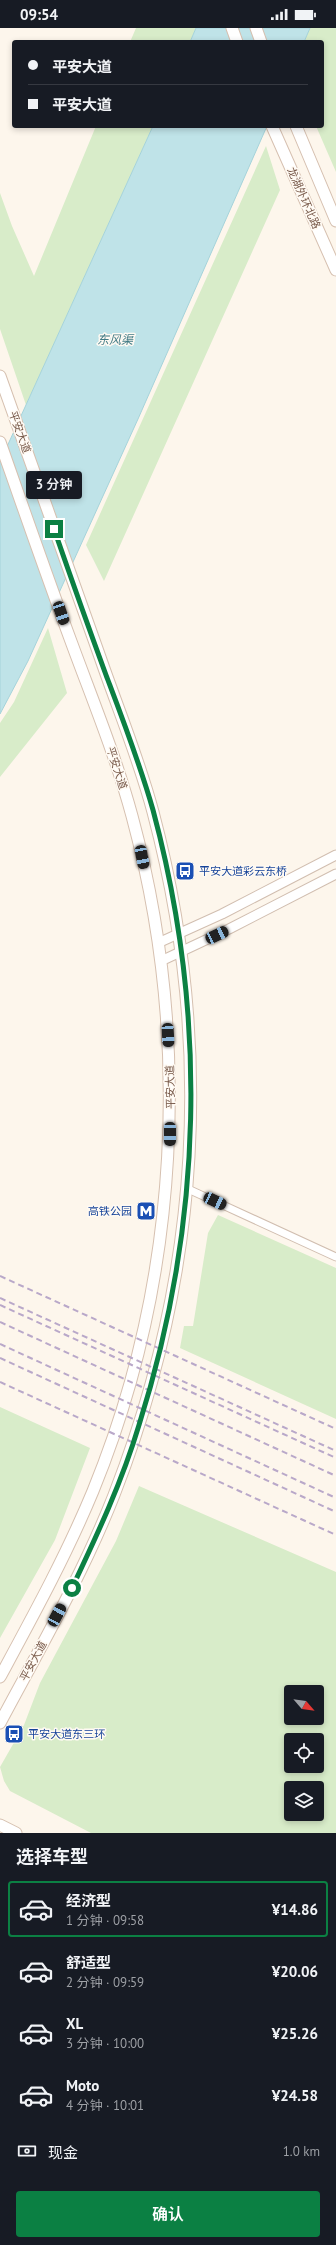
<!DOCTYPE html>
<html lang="zh">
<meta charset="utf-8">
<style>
body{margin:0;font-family:"PT Sans","Noto Sans SC",sans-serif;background:#242831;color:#f1f3f6;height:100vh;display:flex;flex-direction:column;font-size:15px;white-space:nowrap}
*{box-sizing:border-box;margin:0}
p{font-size:13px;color:#9ea1a6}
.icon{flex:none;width:22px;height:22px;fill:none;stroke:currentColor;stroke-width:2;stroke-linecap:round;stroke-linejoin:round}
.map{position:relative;height:1805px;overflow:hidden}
.sheet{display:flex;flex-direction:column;background:#171b24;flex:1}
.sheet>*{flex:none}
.hud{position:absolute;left:12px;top:12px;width:312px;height:88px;border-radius:4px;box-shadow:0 2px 6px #0003;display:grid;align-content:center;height:88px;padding:0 16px;background:#171b24}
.needle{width:26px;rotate:118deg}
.fabs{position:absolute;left:284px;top:1657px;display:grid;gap:8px}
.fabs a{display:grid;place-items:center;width:40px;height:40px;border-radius:4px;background:#171b24;box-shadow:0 2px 6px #0003;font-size:20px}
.end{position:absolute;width:18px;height:18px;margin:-9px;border:5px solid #0b8043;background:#fff;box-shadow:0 0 0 2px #fff}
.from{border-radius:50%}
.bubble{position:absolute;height:28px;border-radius:4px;background:#171b24;box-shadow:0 2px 6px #0003;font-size:13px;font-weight:600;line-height:28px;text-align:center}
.car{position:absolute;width:12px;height:24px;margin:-12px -6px;border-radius:5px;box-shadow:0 0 3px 1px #0007;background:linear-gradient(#222 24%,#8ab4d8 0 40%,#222 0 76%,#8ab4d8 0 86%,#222 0)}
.hud b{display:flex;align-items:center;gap:14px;height:38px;font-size:15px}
.hud b+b{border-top:1px solid #363941}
.hud i{width:10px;height:10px;background:#f1f3f6}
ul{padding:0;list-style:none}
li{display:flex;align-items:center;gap:12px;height:56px;margin:0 8px 6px;padding:0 8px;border:2px solid transparent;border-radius:4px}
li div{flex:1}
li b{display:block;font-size:15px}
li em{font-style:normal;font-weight:600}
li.selected{border-color:#0b8043}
li>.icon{width:36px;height:36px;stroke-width:1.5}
h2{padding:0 16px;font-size:18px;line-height:48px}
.pay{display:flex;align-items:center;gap:10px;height:44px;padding:0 16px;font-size:15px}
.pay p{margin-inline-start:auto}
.primary-button{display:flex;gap:8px;margin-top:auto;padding:8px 16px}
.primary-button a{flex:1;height:46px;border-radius:4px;background:#0b8043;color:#fff;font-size:16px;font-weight:600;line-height:46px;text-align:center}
.status{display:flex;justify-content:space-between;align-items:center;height:28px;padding:0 20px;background:#171b24;direction:ltr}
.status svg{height:11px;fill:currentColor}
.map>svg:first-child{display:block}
.green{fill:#d8ecc9;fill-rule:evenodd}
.water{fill:#bfe3e8;stroke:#a5d3da}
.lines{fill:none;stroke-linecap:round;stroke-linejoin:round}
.minor-casing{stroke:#d1beb0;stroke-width:9}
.tertiary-casing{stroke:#d1beb0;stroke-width:11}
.secondary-casing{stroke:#d6c0b0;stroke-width:13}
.minor{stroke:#fff;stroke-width:7}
.tertiary{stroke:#fff;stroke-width:9}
.secondary{stroke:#fff;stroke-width:11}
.rail{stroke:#b9a8c9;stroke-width:2;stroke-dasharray:6 4;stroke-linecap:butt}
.route{stroke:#0b8043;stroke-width:5}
.labels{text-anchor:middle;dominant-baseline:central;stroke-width:3;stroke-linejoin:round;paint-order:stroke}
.street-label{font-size:11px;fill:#7a5c4d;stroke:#fffaf3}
.transit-label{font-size:11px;fill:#164399;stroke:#fffaf3;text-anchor:start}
.water-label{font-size:12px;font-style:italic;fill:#437c86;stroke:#fffaf3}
</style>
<div class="status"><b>09:54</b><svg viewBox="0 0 49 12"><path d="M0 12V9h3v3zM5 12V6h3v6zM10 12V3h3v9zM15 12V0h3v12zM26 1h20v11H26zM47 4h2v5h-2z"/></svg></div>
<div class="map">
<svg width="336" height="1805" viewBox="0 0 336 1805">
<rect width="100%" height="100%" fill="#fdf6ec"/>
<!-- green -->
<path class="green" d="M136,0H196L190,14H130Z
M310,0H336V144L316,98H322V14H304Z
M96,98H153L26,377L0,301V165L12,198L34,248Z
M266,118L280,162L104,553L86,517Z
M48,600L67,665L0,749V695L14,674Z
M218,1187L336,1240V1391L180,1320L184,1298H193L208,1205Z
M0,1379L90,1420L55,1512L0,1610Z
M139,1458L336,1544V1805H91L10,1763L4,1753L0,1739L24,1697L40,1655L116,1513ZM291,1664H317V1690H291ZM291,1712H317V1738H291ZM291,1760H317V1786H291Z"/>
<!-- water -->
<path class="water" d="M196,0H310L304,14H190Z
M153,98H267L138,391L28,633L0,686V434Z"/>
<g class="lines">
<defs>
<path id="minor" d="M188,1161L336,1229"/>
<path id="tertiary" d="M158,915L222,886L336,827
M161,933L229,901L336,846"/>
<path id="secondary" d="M232,0L237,14
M256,0L261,14
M272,98L336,242
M296,98L336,193
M0,348C33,442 67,535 100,629C118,681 139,731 153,784C214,1014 201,1244 114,1467C83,1546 40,1620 0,1695
M0,414C24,482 47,549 72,616C93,673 116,729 132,788C192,1010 180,1250 93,1463C66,1528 33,1588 0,1649
M0,1797L16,1805"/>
</defs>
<!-- minor casing -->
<use href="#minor" class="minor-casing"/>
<!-- tertiary casing -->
<use href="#tertiary" class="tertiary-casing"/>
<!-- secondary casing -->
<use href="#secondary" class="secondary-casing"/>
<!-- minor -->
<use href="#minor" class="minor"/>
<!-- tertiary -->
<use href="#tertiary" class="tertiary"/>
<!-- secondary -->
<use href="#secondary" class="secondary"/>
<!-- rail -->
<path class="rail" d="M0,1248L336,1401
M0,1270L336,1423
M0,1277L336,1430
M0,1294L336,1448
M0,1316L336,1470
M0,1330L336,1484
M0,1354L336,1507"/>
</g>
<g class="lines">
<!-- route -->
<path class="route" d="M54,501C71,550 88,598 106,647C123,692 140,736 153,782C208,987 203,1195 139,1397C122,1454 97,1507 72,1560"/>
</g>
<!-- icons -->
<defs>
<symbol id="bus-square" viewBox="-11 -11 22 22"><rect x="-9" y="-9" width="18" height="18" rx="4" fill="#1a4fb4" stroke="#fffaf3"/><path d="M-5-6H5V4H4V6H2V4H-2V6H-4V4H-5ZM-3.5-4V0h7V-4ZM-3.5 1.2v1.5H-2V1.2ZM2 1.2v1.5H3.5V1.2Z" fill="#fff"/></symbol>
<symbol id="metro-square" viewBox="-11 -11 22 22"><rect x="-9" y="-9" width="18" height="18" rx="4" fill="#1a4fb4" stroke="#fffaf3"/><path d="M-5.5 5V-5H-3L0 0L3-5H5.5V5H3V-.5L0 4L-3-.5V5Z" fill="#fff"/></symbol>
</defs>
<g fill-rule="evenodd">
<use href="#bus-square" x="174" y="832" width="22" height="22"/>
<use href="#metro-square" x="135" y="1172" width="22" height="22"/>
<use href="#bus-square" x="3" y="1695" width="22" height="22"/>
</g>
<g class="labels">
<!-- street labels -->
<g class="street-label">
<text transform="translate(304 170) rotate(66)">龙湖外环北路</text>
<text transform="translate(20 404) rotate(70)">平安大道</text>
<text transform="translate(117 740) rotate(72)">平安大道</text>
<text transform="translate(170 1059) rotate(-91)">平安大道</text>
<text transform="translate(33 1633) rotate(-62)">平安大道</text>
</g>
<!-- transit labels -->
<g class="transit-label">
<text x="199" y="843">平安大道彩云东桥</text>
<text x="132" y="1183" text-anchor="end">高铁公园</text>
<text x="28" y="1706">平安大道东三环</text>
</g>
<!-- water labels -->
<g class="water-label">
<text x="115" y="311">东风渠</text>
</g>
</g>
</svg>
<div class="fabs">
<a><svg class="needle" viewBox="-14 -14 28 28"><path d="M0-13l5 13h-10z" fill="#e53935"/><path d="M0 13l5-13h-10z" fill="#9ea1a6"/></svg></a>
<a><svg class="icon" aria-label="locate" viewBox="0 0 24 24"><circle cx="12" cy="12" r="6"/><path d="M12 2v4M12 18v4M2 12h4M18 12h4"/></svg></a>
<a><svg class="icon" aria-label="layers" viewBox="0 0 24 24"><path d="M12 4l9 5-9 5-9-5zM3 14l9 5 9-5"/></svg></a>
</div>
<i class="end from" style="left:72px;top:1560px"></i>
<i class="end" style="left:54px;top:501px"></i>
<div class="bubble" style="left:26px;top:443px;width:56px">3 分钟</div>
<i class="car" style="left:61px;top:585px;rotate:161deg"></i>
<i class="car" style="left:142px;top:829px;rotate:169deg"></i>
<i class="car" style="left:217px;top:907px;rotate:65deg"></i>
<i class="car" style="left:168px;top:1007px;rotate:177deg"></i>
<i class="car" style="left:170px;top:1106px;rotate:180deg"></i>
<i class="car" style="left:215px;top:1173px;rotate:115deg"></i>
<i class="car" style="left:57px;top:1587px;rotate:28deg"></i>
<div class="hud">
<b><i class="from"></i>平安大道</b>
<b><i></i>平安大道</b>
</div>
</div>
<section class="sheet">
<h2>选择车型</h2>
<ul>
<li class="selected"><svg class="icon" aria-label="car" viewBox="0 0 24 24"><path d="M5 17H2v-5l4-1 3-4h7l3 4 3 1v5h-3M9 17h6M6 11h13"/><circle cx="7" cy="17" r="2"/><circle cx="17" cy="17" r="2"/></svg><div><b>经济型</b><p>1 分钟 · 09:58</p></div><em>¥14.86</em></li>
<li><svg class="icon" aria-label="car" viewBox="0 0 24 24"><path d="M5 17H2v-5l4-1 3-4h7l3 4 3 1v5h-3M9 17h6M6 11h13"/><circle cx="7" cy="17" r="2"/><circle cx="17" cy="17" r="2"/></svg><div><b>舒适型</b><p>2 分钟 · 09:59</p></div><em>¥20.06</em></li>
<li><svg class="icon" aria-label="car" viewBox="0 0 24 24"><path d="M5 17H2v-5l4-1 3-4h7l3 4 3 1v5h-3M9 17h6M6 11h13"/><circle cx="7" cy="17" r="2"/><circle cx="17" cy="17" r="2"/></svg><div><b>XL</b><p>3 分钟 · 10:00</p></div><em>¥25.26</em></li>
<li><svg class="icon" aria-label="car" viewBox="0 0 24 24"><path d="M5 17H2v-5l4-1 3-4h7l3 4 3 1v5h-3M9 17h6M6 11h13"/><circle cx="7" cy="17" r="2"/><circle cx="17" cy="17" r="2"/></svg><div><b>Moto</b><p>4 分钟 · 10:01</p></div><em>¥24.58</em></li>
</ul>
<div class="pay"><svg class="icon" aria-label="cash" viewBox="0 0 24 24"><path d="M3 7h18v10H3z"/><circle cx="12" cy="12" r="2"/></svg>现金<p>1.0 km</p></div>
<div class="primary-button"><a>确认</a></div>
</section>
